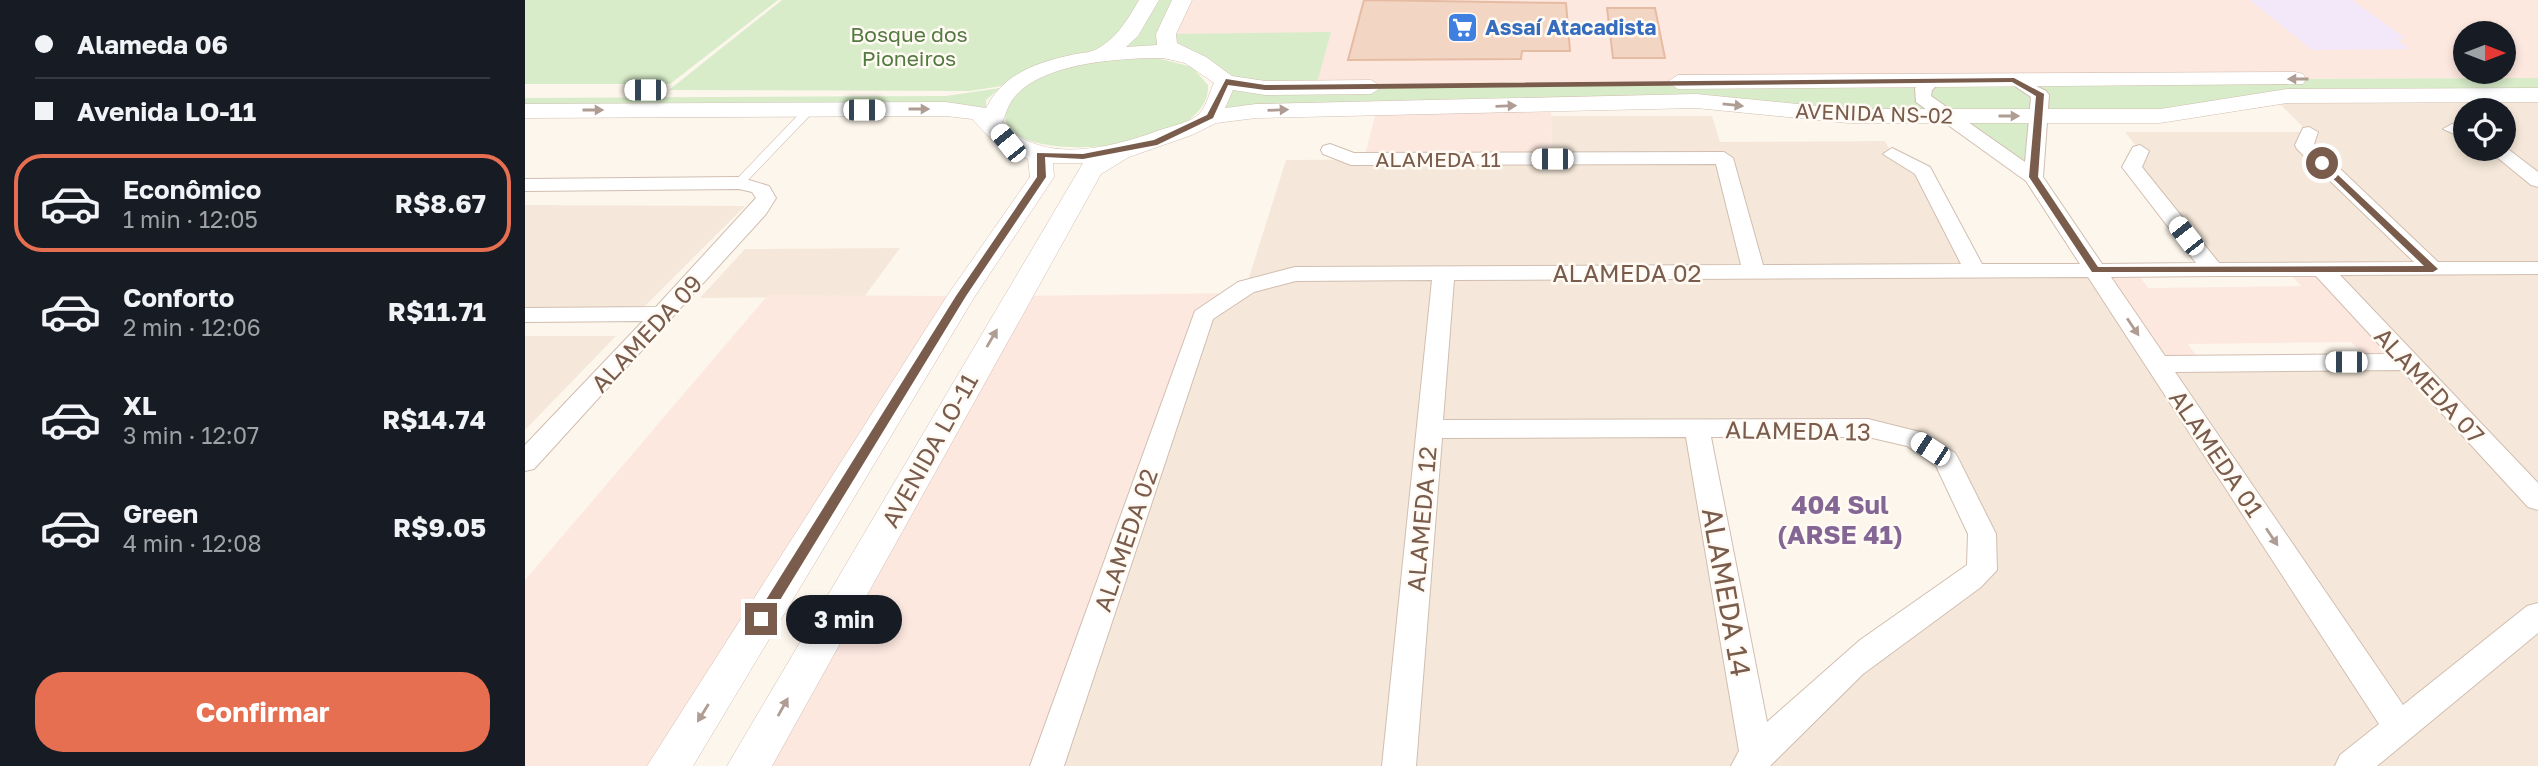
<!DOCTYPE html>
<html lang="pt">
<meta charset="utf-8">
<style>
body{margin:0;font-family:"Golos Text",sans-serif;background:#242831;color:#f1f3f6;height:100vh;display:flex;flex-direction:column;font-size:26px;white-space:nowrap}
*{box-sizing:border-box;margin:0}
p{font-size:23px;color:#9ea1a6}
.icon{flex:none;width:38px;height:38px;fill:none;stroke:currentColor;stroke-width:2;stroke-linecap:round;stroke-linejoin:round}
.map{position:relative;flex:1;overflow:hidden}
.drawer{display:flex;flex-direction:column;background:#171b24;width:525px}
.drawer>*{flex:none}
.top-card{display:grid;align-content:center;height:154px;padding:0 35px;background:#171b24}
.needle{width:46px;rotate:90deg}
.tools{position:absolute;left:1928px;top:21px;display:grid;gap:14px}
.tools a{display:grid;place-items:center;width:63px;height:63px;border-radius:50%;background:#171b24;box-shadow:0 4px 10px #0003;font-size:35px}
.end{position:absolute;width:32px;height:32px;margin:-16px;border:9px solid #7a5c4d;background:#fff;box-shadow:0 0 0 4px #fff}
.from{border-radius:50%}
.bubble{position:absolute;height:49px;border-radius:24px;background:#171b24;box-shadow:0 4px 10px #0003;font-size:23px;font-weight:700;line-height:49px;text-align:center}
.car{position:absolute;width:21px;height:42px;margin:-21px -10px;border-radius:9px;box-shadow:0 0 5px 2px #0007;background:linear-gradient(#fff 24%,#345 0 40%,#fff 0 76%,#345 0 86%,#fff 0)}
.top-card b{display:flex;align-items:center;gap:24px;height:66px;font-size:26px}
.top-card b+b{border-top:2px solid #363941}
.top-card i{width:18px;height:18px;background:#f1f3f6}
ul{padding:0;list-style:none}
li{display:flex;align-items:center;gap:21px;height:98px;margin:0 14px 10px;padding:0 21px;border:4px solid transparent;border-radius:28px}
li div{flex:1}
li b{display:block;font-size:26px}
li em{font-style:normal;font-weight:700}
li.active{border-color:#e76f51}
li>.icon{width:63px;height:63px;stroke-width:1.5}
.primary-button{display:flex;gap:14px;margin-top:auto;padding:14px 35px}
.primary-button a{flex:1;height:80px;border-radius:28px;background:#e76f51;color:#fff;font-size:28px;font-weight:700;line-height:80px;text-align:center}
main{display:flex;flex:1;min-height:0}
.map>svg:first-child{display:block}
.residential{fill:#f5e8da;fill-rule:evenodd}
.commercial{fill:#fde8e0;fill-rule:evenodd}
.education{fill:#f3e8fa}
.green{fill:#d8ecc9}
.building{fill:#f3d5c3;stroke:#e6bba3;stroke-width:2}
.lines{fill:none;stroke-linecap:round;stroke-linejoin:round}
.service-casing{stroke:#d1beb0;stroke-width:10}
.minor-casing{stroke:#d1beb0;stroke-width:2}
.tertiary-casing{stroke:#d1beb0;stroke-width:1}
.service{stroke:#fff;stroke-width:9}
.minor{fill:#fff;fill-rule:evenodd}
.tertiary{fill:#fff;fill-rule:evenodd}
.oneway{fill:#af9d94}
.route{fill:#7a5c4d}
.labels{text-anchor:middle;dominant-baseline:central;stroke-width:5;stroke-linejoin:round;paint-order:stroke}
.far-shop-label{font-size:21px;font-weight:bold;fill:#366cbe;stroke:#fffaf3;text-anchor:start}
.far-park-label{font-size:21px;fill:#537a41;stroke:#fffaf3}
.far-street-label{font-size:21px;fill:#7a5c4d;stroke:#fffaf3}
.street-label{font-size:24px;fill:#7a5c4d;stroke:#fffaf3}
.neighbourhood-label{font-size:26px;font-weight:bold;fill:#846695;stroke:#fffaf3}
.near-street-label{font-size:28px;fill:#7a5c4d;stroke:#fffaf3}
</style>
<main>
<section class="drawer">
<div class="top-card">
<b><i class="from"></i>Alameda 06</b>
<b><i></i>Avenida LO-11</b>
</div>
<ul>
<li class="active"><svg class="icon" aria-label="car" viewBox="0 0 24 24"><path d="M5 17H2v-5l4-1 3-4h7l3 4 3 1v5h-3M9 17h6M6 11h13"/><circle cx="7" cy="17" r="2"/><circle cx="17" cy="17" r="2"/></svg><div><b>Econômico</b><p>1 min · 12:05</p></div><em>R$8.67</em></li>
<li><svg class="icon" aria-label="car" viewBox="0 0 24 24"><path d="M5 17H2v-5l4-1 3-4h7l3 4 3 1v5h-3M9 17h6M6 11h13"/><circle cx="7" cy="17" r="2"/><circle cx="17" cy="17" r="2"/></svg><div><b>Conforto</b><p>2 min · 12:06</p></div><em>R$11.71</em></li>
<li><svg class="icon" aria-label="car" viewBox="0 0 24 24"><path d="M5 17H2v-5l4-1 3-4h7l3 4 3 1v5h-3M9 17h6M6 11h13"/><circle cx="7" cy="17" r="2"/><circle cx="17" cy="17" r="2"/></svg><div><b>XL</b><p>3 min · 12:07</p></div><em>R$14.74</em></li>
<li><svg class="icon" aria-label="car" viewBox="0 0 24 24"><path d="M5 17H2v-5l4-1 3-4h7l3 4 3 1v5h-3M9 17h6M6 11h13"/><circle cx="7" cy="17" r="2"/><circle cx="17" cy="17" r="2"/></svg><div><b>Green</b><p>4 min · 12:08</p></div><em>R$9.05</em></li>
</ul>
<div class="primary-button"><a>Confirmar</a></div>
</section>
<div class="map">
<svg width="2013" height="766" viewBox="0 0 2013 766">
<rect width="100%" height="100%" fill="#fdf6ec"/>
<!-- residential -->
<path class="residential" d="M2013,95V766H522L678,316L721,287L761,160L1027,158L1026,116H1187L1195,142L1360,141L1367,154L1398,171L1450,271L1570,270L1633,364L1883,362L1797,269L1688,270L1607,167L1615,151L1600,132H1783L1749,98ZM1941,110H1979V149H1941ZM1173,429L1390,439L1421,460L1456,570L1232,754Z
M0,205L220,206L118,308L0,307Z
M375,248L339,297L175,298L220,249Z
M0,336H91L0,430Z"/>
<!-- commercial -->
<path class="commercial" d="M663,0H2013V78L1077,82L790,87L642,46ZM1941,33H1979V72H1941Z
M1026,101L1027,158L839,159L852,108Z
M1797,269L1884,362H1845L1826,342L1663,344L1677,364H1633L1570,270H1610L1623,288L1776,286L1762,270Z
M712,293L678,316L522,766H224L491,296Z
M243,295L436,296L144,766H0V580Z"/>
<!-- education -->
<path class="education" d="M1725,0H1827L1881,39H1871L1885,49L1787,50Z"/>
<!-- green -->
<path class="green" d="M0,0H253L145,84H0Z
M257,0H657L641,34L806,32L791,87L1077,82L2013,78V95L1762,96L1635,116H1514L1508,177L1420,116L1171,101L685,117L700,85L654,54L580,53L489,84L445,91L144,90Z
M632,58L667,67L683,85C687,146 531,161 493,135C483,129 477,120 482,108C501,60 589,59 632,58Z
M475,88L461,100V108L413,103L0,105V98L421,96Z"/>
<!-- building -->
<path class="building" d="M839,0L1041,3L1045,51H997L996,59L823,60Z
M1082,8H1130L1140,58H1088Z"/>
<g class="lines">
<defs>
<path id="service" d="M214,183L284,110"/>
<path id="minor" d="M1409,75L1417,80L1407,90L1406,96L1500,162L1506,97L1481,80L1489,75L1521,91L1524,95L1518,177L1577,264L1671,263L1597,167L1608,147L1615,145L1624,151L1617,167L1694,263L1889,262L1772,149L1770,145L1778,128L1784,127L1793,132L1789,144L1913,262H2013V274L1815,275L2013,483V510L2003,507L1877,370L1650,372L1878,705L2002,606L2013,603V633L1852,766H1810L1815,755L1854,724L1563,277L929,280L918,420L1343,419L1399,433L1430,453L1434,460L1471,534L1472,570L1456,587L1338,674L1245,766H1206L1214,751L1161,437L917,438L891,766H857L907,280L771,281L729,292L688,319L539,766H505L670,311L713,282L770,267L1216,265L1191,164L826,165L798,154L796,150L798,146L805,144L829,153L1199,152L1208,158L1238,265L1436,264L1390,174L1358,154L1367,148L1405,167L1457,264H1555L1501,181L1391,102L1390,88ZM1688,276H1791L1863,354L1640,356L1586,277ZM1186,437H1343L1382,446L1411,466L1443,534L1442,565L1335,640L1242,722Z
M1927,124L1941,128V139L1918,129Z
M1979,146L2013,172V187L2006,185L1962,149Z
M214,177L244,186L251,198L241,214L9,469L0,471V445L118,321L0,322V308L131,307L231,198L227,192L214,189L0,191V179Z"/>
<path id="tertiary" d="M614,0H634L613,36L601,47L632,45L631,34L647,0H667L651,34L652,43L681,57L707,76L740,81L846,80L857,87L846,94L740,95L708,90L700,108L731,104L1171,94L1323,109H1635L1762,89L2013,88V102L1762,103L1635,123H1323L1171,108L731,118L691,123L667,135L604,157L576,174L247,766H202L558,163H528L529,177L450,296L168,766H122L422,296L505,177L503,159L475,148L447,119L421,116L0,118V104L421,102L461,108C478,74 510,63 546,55C554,53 565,53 572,49C592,38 603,19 614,0ZM638,58L660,63L689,83C685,91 681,107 675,113C667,122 647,126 635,130C585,148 519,166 477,123C481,113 484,102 492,94C523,62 596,58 638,58Z
M1770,72L1778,74L1781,79L1778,84L1153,89L1142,82L1153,75Z"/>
</defs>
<!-- service casing -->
<use href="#service" class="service-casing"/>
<!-- minor casing -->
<use href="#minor" class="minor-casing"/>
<!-- tertiary casing -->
<use href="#tertiary" class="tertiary-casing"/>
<!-- service -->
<use href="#service" class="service"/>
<!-- minor -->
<use href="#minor" class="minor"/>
<!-- tertiary -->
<use href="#tertiary" class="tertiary"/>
</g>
<!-- one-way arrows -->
<defs><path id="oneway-solid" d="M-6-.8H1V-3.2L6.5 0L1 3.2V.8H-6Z" transform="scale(1.75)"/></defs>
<g class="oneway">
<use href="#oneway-solid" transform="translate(1773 79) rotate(180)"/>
<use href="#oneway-solid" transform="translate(1208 105) rotate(6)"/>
<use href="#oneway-solid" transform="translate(981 106) rotate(-2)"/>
<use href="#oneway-solid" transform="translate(394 109)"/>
<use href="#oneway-solid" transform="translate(68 110)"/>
<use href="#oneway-solid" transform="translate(753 110) rotate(-2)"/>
<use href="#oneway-solid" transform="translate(1484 116)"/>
<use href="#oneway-solid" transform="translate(1608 327) rotate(56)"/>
<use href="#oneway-solid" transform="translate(467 338) rotate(-60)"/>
<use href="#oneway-solid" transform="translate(1747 537) rotate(56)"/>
<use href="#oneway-solid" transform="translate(258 707) rotate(-61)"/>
<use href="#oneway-solid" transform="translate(178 713) rotate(122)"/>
</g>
<!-- route -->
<path class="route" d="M1489,78L1519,94L1513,177L1573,267L1899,266L1794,165L1797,160L1913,269L1908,272H1567L1504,177L1511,96L1487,82L740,90L703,85L688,118L632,145L558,159L520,157L521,177L441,296L241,623H231L229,619L431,296L512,177V153L558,154L629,140L682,115L701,79L740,85Z"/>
<!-- icons -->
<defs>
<symbol id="supermarket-square" viewBox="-11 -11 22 22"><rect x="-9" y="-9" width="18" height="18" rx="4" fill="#3f7fe0" stroke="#fffaf3"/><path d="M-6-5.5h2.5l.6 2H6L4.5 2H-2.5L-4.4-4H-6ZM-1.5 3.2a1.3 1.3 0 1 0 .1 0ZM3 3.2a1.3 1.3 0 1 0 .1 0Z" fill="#fff"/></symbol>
</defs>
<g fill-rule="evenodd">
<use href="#supermarket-square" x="920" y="10" width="35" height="35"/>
</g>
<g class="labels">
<!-- far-shop labels -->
<g class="far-shop-label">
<text x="960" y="27">Assaí Atacadista</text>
</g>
<!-- far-park labels -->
<g class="far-park-label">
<text x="384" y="34">Bosque dos<tspan x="384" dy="24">Pioneiros</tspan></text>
</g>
<!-- far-street labels -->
<g class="far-street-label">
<text transform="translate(1349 113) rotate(2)">AVENIDA NS-02</text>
<text x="913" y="159">ALAMEDA 11</text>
</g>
<!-- street labels -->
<g class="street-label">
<text x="1102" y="272">ALAMEDA 02</text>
<text transform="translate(121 333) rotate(-47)">ALAMEDA 09</text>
<text transform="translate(1905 385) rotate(47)">ALAMEDA 07</text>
<text transform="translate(1273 430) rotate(1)">ALAMEDA 13</text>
<text transform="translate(404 450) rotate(-61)">AVENIDA LO-11</text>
<text transform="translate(1692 453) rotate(56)">ALAMEDA 01</text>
<text transform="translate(896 519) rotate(-85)">ALAMEDA 12</text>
<text transform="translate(600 540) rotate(-71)">ALAMEDA 02</text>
</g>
<!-- neighbourhood labels -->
<g class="neighbourhood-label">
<text x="1315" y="504">404 Sul<tspan x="1315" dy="30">(ARSE 41)</tspan></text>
</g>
<!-- near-street labels -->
<g class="near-street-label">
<text transform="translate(1202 592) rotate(80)">ALAMEDA 14</text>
</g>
</g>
</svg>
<div class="tools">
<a><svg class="needle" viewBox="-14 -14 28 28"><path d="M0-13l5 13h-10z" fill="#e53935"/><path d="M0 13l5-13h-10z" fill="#9ea1a6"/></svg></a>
<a><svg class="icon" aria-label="locate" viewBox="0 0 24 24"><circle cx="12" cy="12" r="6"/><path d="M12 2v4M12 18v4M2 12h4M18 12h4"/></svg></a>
</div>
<i class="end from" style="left:1797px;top:163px"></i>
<i class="end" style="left:236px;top:619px"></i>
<div class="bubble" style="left:261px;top:595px;width:116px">3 min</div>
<i class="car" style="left:120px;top:90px;rotate:270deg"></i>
<i class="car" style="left:339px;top:110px;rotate:90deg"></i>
<i class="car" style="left:483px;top:143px;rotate:321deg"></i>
<i class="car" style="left:1027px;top:159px;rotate:270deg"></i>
<i class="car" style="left:1661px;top:236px;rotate:322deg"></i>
<i class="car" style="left:1821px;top:362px;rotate:270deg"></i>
<i class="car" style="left:1405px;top:449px;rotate:303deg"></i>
</div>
</main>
